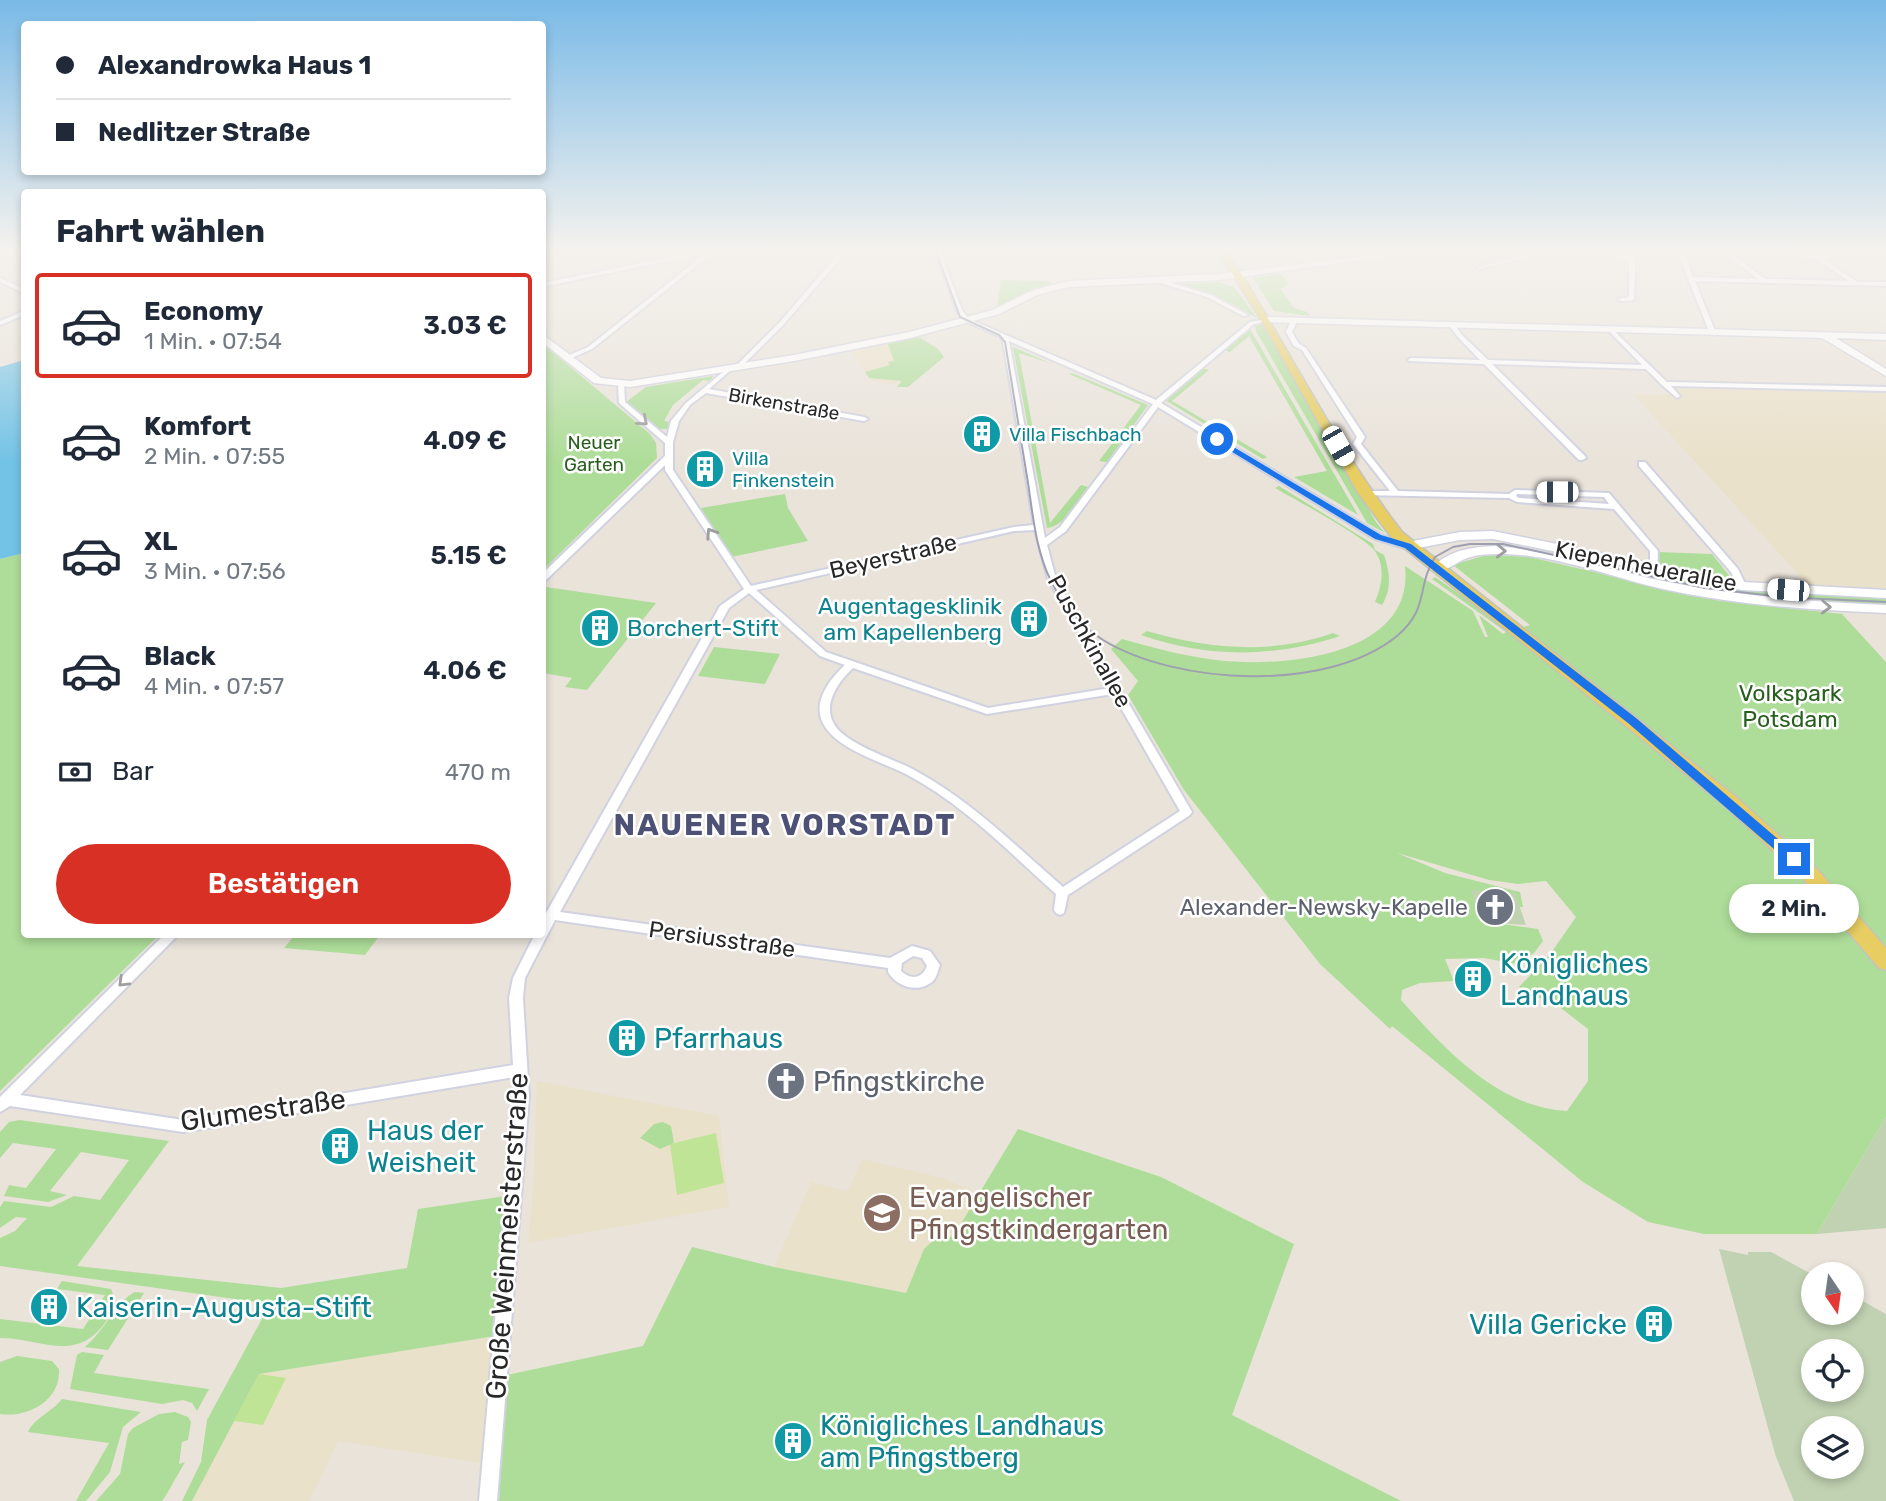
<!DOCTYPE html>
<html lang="de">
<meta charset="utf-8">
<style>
body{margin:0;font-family:Rubik,sans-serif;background:#f2f2f3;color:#1f2937;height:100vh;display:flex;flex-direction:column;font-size:26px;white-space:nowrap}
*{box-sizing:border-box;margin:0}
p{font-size:23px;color:#747a83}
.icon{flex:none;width:38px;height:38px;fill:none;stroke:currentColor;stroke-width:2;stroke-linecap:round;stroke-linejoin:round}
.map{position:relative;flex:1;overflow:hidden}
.details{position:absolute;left:21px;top:189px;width:525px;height:749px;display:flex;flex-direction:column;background:#fff;border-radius:7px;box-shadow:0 4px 10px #0003}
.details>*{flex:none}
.hud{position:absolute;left:21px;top:21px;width:525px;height:154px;border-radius:7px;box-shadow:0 4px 10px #0003;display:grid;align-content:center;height:154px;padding:0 35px;background:#fff}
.needle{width:46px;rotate:167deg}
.tools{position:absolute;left:1801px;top:1262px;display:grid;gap:14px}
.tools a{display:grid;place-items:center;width:63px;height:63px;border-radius:50%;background:#fff;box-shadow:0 4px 10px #0003;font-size:35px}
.end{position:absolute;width:32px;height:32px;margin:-16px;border:9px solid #1a73e8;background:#fff;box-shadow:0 0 0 4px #fff}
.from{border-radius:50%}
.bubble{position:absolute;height:49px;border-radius:24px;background:#fff;box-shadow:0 4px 10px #0003;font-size:23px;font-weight:600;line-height:49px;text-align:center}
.car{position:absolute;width:21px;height:42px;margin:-21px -10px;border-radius:9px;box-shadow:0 0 5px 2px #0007;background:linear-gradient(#fff 24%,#345 0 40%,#fff 0 76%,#345 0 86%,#fff 0)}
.hud b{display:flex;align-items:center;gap:24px;height:66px;font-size:26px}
.hud b+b{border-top:2px solid #e0e1e3}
.hud i{width:18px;height:18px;background:#1f2937}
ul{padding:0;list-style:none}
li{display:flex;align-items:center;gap:21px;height:105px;margin:0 14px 10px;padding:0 21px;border:4px solid transparent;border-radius:7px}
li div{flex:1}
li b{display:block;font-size:26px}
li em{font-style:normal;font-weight:600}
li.current{border-color:#d93025}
li>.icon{width:63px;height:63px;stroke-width:1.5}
h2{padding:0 35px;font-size:32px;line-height:84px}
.pay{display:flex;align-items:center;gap:18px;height:77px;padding:0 35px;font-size:26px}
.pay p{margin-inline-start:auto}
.action{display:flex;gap:14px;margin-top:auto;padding:14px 35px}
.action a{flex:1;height:80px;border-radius:42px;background:#d93025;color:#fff;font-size:28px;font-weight:600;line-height:80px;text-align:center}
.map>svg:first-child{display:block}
.education{fill:#eae1ca}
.green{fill:#aedd99;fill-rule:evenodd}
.cemetery{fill:#c1d2b2;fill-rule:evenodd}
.pitch{fill:#c0e496}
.water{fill:#73c3e6}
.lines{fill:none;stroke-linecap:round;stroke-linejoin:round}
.street-casing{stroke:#d0d2e0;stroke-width:4}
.secondary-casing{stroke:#d0d2e0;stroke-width:3}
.primary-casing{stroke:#c3c3c3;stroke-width:3}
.street{fill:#fff;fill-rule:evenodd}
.secondary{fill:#fff;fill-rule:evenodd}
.primary{fill:#e7cd62;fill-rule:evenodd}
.tram{stroke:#9ea0b1;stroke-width:2}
.oneway{stroke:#9e9e9e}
.route{fill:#1a73e8}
.labels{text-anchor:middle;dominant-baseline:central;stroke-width:5;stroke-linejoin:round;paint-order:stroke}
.far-street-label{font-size:19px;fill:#282828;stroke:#fff}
.far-culture-label{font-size:19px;fill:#0d838f;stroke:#fff;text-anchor:start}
.far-park-label{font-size:19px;fill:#295f1e;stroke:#fff}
.street-label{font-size:23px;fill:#282828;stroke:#fff}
.culture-label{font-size:23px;fill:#0d838f;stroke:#fff;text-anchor:end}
.park-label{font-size:23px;fill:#295f1e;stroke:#fff}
.worship-label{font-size:23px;fill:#5b616d;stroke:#fff;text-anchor:end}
.near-culture-label{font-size:28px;fill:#0d838f;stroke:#fff;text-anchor:start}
.near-worship-label{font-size:28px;fill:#5b616d;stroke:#fff;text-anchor:start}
.near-street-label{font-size:28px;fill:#282828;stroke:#fff}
.near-education-label{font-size:28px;fill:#785e54;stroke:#fff;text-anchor:start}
.district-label{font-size:30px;font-weight:bold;letter-spacing:2px;fill:#4c5175;stroke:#fff}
</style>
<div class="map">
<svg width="1886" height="1501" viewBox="0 0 1886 1501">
<rect width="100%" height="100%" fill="#e9e3da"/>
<!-- education -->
<path class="education" d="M888,344L900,373L920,377L908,387L872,381L850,352Z
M1671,387L1886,391V590L1812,589L1633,394L1678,395Z
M537,1081L719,1116L729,1207L528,1243L533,1191Z
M862,1159L943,1178L978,1193L953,1237L924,1249L907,1293L774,1267L811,1182L848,1191Z
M495,1336L482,1463L338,1441L310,1501H192L259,1374Z"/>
<!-- green -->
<path class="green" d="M1281,274L1289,284L1281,289L1294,308L1307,312L1310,316L1274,311L1253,278Z
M1001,280L1050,281L1051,284L997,307Z
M1219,282L1234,287L1257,318L1217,296L1173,285Z
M1262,325L1376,522L1385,533L1367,523L1256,331L1255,326Z
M1250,329L1358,515L1294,477L1327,471L1249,336L1230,352L1224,350Z
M919,337L938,349L944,357L908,387H897L902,381L869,378L865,372L890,365L888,362L894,361L888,344Z
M543,344L650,434L656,443L657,458L543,570Z
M1013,347L1052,364L1019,353L1050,523L1081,485L1088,487C1077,501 1066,526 1047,528Z
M1202,368L1209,370L1172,401L1267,457L1263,459L1165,400Z
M1072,373L1148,405L1107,462L1099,461L1141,405L1069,374Z
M713,376L710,381L703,380L673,405L664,421L671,422L667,429H660L626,402L646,387Z
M1279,486L1373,544L1375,550L1384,555C1390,573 1392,588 1382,605L1375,602C1382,585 1386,566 1374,550C1363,536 1294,499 1275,488Z
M785,494L788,508L808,541L731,557L701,508Z
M1657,552L1712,554L1731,578L1658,565Z
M24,553V934L159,935L0,1091V559Z
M1486,555L1529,557L1721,601L1842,614L1886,662V1117L1817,1234H1704L1648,1222L1583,1182L1392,1026L1390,1029L1320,964L1184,790L1128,695L1138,681L1111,649L1122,639C1154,648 1184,656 1216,660C1281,668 1415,657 1405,566L1473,611L1485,637H1488L1479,615L1503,634L1506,632L1432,579L1435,577L1512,631L1530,625L1453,565ZM1397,853L1489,880L1518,884L1546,881L1576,917L1551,953L1519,987L1526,998H1548L1588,1029V1081L1567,1111C1497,1107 1445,1049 1401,1000L1402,990L1420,983L1454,981L1445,959L1484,958L1517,964L1534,953L1543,941L1538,929L1480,921L1514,893L1519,907H1523L1520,892L1445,873Z
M1642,569L1692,580L1886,596V606L1762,600L1641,578Z
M546,587L656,603L587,690L565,687L572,678L543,673L546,655L542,654V590Z
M1147,631C1209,649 1271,655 1333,633L1340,636C1276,658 1205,658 1141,635Z
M714,647L780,654L765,684L698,676Z
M295,935V934L380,935L365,955L284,948Z
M20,1120L169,1141L77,1266L281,1288L407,1268L418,1209L506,1196L495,1336L259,1374L192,1501H182L201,1462L207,1420L270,1304L0,1266V1238L15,1231L27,1218L16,1217L0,1228V1207L4,1201L51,1207L74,1196L100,1200L129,1160L81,1152L50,1191L67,1195L48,1202L4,1196L9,1185L26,1188L56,1149L13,1143L0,1158V1132L9,1122Z
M663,1122L671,1126L674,1143L660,1149L640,1138L654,1124Z
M1018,1129L1161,1177L1294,1244L1232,1415L1401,1501H499L507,1375L643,1346L692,1247L774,1267L906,1293L924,1249L940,1234L953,1237Z
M62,1281L111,1289C116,1300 114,1310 107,1320C77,1365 41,1338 0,1338V1319L83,1329L105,1295L57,1289Z
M135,1292L144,1293L108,1350L85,1347C104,1331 119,1299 135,1292Z
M82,1352L104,1355L94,1373L209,1389L197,1411L192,1403L183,1400L162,1404L70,1389L77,1355Z
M17,1356L52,1361L59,1369C61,1401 27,1418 0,1414V1362Z
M62,1399L141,1412L123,1427L110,1472L86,1501H76L109,1443L28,1432C33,1419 53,1411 62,1399Z
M175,1412L188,1417L191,1422L188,1440L182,1442L179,1464L185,1462L165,1497L162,1501H96L120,1474L128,1434L133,1428L159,1414Z"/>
<!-- cemetery -->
<path class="cemetery" d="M1471,890L1515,893L1526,925L1481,922Z
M1886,1117V1228L1817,1234Z
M1719,1249L1748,1255V1252H1771L1813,1275V1312H1852V1295L1886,1314V1501H1794L1776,1457ZM1813,1351H1852V1390H1813ZM1813,1428H1852V1466H1813Z"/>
<!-- pitch -->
<path class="pitch" d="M716,1133L724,1183L677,1195L670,1144Z
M259,1374L286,1378L263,1425L234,1421Z"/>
<!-- water -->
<path class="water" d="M24,360V553L0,559V367Z"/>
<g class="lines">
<defs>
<path id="street" d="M702,251H715L592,349L569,359H565V357L588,347L706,253L542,287V283Z
M841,251H847L783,325L740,368H736V366L779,323Z
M935,251H940L962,310L969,319L1156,400L1250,322L1268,319V321L1254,324L1161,403L1381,535L1412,546L1408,549L1375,539L1158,407L1066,531L1047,545L1056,579L1192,812L1190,815L1068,895L1064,913L1060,915L1056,913L1054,910L1056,894C1009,852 963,804 906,774C882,762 833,748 822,721C813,700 831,678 845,665L820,656L749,593L729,608L560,912L890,958L912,946L930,951L940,965C938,970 937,977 933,981C918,994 897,987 888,972V968L555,920L525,978L523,998L529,1096L497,1501H479L515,1096L514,1077L183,1132L10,1106L0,1112V1097L165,934H179L20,1095L183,1120L513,1065L509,998L513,978L535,934H542V920L545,915L720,606L744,589L665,470V465L545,581L542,582V574L665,456V443L619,403L618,384L621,382L624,384L625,402L667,437L671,421L686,403L730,366L733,368L732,369L709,389L864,417L868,419L864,421L706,393L690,405L679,421L673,442V470L751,586L1014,527L1034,525L1003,341L1000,337L965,321L957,311ZM1009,341L1153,404L1060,527L1045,538ZM1035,530L1048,579L1110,688L988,708L826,652L756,590L1014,531ZM853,668L987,714L1113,694L1180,811L1063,887C1016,846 971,801 916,771C895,759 846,745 834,724C822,704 839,681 853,668ZM913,956L922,958L927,966C922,979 911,980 901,971L902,963Z
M1542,251H1550L1480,269L1477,267Z
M1594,251C1604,251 1614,255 1624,256C1633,256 1640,251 1648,251L1632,259L1635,262L1634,300L1621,301L1618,299L1629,297V262L1626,259Z
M1677,251H1683L1693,277L1758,279L1722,251H1728L1765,279L1849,281L1816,259L1806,258L1796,251H1802L1809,255H1820L1814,251H1820L1830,257L1823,259L1857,282H1886V286L1695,281L1715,331L1712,333L1709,331Z
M1827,251H1861L1858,253H1830Z
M0,278L24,289V293L0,282Z
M1159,279L1211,295L1248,315L1243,316L1207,297L1157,282L1156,281Z
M24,311V315L0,325V321Z
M1294,319L1297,321L1292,332L1299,344L1306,348L1365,437L1361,444L1398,491L1509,494L1515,490L1609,493L1658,551L1657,572L1654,573L1650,570V551L1614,509L1517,502L1509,498L1362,495L1361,493L1365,491H1390L1353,444L1357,437L1302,350L1294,346L1286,332L1291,321ZM1517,494L1604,497L1609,504L1519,498L1516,496Z
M1450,324H1454L1461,334L1488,360L1642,365L1608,330V328L1610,327L1667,382L1886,387V391L1671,386L1680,396L1677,398L1662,385L1646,369L1492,364L1585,456L1586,458L1582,460H1579L1484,364L1409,361L1408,360L1411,358L1480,360L1457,336L1449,325Z
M1639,462H1645L1738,569L1746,586L1745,588H1739L1731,572L1639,466Z"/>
<path id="secondary" d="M1405,251H1425L1219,280L1068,287L1037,295L999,314L910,338L794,361L630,387L594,383L542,342V334L601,378L630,381L794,355L909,332L993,310L1031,291L1068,281L1219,274Z
M1266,317L1886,334V340L1836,338L1886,369V376L1822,338L1263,322L1261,320Z
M1493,531L1742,582L1886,590V598L1742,590L1493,539L1460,540L1408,550L1402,546L1408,542L1460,532Z
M1496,546C1555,551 1610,570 1668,582C1740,596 1813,602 1886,605V613C1811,610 1736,605 1663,589C1605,576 1541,548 1480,555C1461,557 1453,568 1437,573L1431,569C1447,550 1472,547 1496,546Z"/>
<path id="primary" d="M1218,251H1227C1286,343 1335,445 1402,532L1736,797L1818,870L1886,948V970L1879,968L1804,880L1724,805L1392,538L1358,493L1261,320Z"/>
</defs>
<!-- street casing -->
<use href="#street" class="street-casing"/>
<!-- secondary casing -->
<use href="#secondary" class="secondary-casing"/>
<!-- primary casing -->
<use href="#primary" class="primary-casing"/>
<!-- street -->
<use href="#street" class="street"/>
<!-- secondary -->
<use href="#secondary" class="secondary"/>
<!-- primary -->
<use href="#primary" class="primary"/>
<!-- tram -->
<path class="tram" d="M936,251L960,317L999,335L1005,342C1013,389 1020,436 1028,483C1033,516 1036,551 1051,581C1063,605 1081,626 1103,640C1177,685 1327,693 1397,636C1430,608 1416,587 1435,557L1453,547L1470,544H1503L1705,588L1782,597L1886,602"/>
</g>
<!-- one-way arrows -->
<defs><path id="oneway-chevron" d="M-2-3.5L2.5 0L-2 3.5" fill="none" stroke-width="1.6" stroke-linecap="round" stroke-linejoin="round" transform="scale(1.75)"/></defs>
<g class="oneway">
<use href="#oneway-chevron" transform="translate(643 421) rotate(41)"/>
<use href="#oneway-chevron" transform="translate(711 533) rotate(-123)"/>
<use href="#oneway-chevron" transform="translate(1501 551) rotate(2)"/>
<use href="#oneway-chevron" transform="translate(1826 607) rotate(2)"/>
<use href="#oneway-chevron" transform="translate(123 982) rotate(136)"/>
</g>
<!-- sky -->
<linearGradient id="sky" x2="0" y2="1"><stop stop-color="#79bae7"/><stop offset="0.54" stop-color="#f5f2ee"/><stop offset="1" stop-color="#f5f2ee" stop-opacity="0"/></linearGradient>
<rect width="1886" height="461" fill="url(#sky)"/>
<!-- route -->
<path class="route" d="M1217,437L1381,535L1411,544L1636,718L1798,856V862H1789L1628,723L1405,548L1375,539L1214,441Z"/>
<!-- icons -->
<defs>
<symbol id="building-disc" viewBox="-11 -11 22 22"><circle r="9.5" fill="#0f9aa8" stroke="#fff"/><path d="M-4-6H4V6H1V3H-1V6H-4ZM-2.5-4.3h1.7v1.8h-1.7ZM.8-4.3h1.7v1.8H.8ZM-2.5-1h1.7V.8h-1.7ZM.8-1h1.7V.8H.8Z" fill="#fff"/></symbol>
<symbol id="church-disc" viewBox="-11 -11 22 22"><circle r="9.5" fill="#6b7280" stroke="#fff"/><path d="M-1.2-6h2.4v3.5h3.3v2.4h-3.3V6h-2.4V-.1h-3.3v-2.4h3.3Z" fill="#fff"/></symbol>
<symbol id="school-disc" viewBox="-11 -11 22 22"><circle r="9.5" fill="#8d6e63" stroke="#fff"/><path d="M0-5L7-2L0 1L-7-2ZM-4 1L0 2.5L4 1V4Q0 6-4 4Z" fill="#fff"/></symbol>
</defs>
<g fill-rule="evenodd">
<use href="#building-disc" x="960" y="412" width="44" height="44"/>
<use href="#building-disc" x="683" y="447" width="44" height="44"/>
<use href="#building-disc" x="1007" y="597" width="44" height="44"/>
<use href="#building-disc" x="578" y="606" width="44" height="44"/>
<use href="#church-disc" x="1473" y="885" width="44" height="44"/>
<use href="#building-disc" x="1451" y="957" width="44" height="44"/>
<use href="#building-disc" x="605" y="1016" width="44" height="44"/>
<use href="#church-disc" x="764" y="1059" width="44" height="44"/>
<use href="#building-disc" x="318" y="1124" width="44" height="44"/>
<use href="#school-disc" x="860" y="1191" width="44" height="44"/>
<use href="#building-disc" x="27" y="1285" width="44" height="44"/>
<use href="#building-disc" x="1632" y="1302" width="44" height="44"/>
<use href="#building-disc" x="771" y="1419" width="44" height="44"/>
</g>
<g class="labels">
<!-- far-street labels -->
<g class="far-street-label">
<text transform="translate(784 404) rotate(10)">Birkenstraße</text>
</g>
<!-- far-culture labels -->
<g class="far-culture-label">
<text x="1009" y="434">Villa Fischbach</text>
<text x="732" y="458">Villa<tspan x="732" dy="22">Finkenstein</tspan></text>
</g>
<!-- far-park labels -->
<g class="far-park-label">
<text x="594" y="442">Neuer<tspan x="594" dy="22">Garten</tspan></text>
</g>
<!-- street labels -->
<g class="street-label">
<text transform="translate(893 556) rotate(-13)">Beyerstraße</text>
<text transform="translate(1646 566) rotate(11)">Kiepenheuerallee</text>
<text transform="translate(1090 641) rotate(61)">Puschkinallee</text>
<text transform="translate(722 939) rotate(8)">Persiusstraße</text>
</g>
<!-- culture labels -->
<g class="culture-label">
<text x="1002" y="606">Augentagesklinik<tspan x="1002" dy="26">am Kapellenberg</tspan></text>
<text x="627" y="628" text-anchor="start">Borchert-Stift</text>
</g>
<!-- park labels -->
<g class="park-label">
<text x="1790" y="693">Volkspark<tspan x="1790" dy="26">Potsdam</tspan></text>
</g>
<!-- worship labels -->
<g class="worship-label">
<text x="1468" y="907">Alexander-Newsky-Kapelle</text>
</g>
<!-- near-culture labels -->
<g class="near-culture-label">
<text x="1500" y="963">Königliches<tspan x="1500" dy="32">Landhaus</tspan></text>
<text x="654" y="1038">Pfarrhaus</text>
<text x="367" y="1130">Haus der<tspan x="367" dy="32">Weisheit</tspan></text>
<text x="76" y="1307">Kaiserin-Augusta-Stift</text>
<text x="1627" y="1324" text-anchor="end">Villa Gericke</text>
<text x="820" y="1425">Königliches Landhaus<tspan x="820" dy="32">am Pfingstberg</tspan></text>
</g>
<!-- near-worship labels -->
<g class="near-worship-label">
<text x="813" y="1081">Pfingstkirche</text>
</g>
<!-- near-street labels -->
<g class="near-street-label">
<text transform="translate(263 1110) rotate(-8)">Glumestraße</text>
<text transform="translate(507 1236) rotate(-86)">Große Weinmeisterstraße</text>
</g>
<!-- near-education labels -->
<g class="near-education-label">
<text x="909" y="1197">Evangelischer<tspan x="909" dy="32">Pfingstkindergarten</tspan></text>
</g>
<!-- district labels -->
<g class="district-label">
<text x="785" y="825">NAUENER VORSTADT</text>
</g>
</g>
</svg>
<div class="tools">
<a><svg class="needle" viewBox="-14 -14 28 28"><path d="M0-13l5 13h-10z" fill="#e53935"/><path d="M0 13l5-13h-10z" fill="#747a83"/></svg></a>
<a><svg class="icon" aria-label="locate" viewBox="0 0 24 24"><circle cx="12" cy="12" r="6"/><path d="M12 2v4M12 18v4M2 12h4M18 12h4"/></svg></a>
<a><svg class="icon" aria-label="layers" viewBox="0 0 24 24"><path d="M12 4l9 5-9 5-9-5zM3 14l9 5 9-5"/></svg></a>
</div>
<i class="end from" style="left:1217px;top:439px"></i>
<i class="end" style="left:1794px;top:859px"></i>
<div class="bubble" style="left:1729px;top:884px;width:130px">2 Min.</div>
<i class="car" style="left:1338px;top:446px;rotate:150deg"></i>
<i class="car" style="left:1557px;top:492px;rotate:270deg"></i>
<i class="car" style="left:1788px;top:590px;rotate:275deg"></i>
<div class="hud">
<b><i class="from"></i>Alexandrowka Haus 1</b>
<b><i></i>Nedlitzer Straße</b>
</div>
<section class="details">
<h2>Fahrt wählen</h2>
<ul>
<li class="current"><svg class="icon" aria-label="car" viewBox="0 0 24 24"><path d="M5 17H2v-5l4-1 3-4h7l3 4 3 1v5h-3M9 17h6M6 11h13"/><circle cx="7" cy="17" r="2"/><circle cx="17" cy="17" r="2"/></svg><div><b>Economy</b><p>1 Min. · 07:54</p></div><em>3.03 €</em></li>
<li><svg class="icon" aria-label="car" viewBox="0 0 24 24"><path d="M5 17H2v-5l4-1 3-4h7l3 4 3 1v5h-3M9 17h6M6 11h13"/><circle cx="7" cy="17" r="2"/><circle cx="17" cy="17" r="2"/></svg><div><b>Komfort</b><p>2 Min. · 07:55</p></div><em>4.09 €</em></li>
<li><svg class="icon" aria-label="car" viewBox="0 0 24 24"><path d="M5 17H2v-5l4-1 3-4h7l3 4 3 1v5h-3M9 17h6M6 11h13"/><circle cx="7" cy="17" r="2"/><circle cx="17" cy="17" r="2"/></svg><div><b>XL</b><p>3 Min. · 07:56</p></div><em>5.15 €</em></li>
<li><svg class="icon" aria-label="car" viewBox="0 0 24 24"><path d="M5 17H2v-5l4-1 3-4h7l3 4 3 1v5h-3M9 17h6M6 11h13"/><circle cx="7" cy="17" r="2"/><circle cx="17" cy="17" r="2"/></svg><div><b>Black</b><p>4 Min. · 07:57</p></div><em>4.06 €</em></li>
</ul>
<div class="pay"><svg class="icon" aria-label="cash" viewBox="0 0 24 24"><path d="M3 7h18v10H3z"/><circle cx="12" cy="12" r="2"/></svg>Bar<p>470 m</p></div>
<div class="action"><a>Bestätigen</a></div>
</section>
</div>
